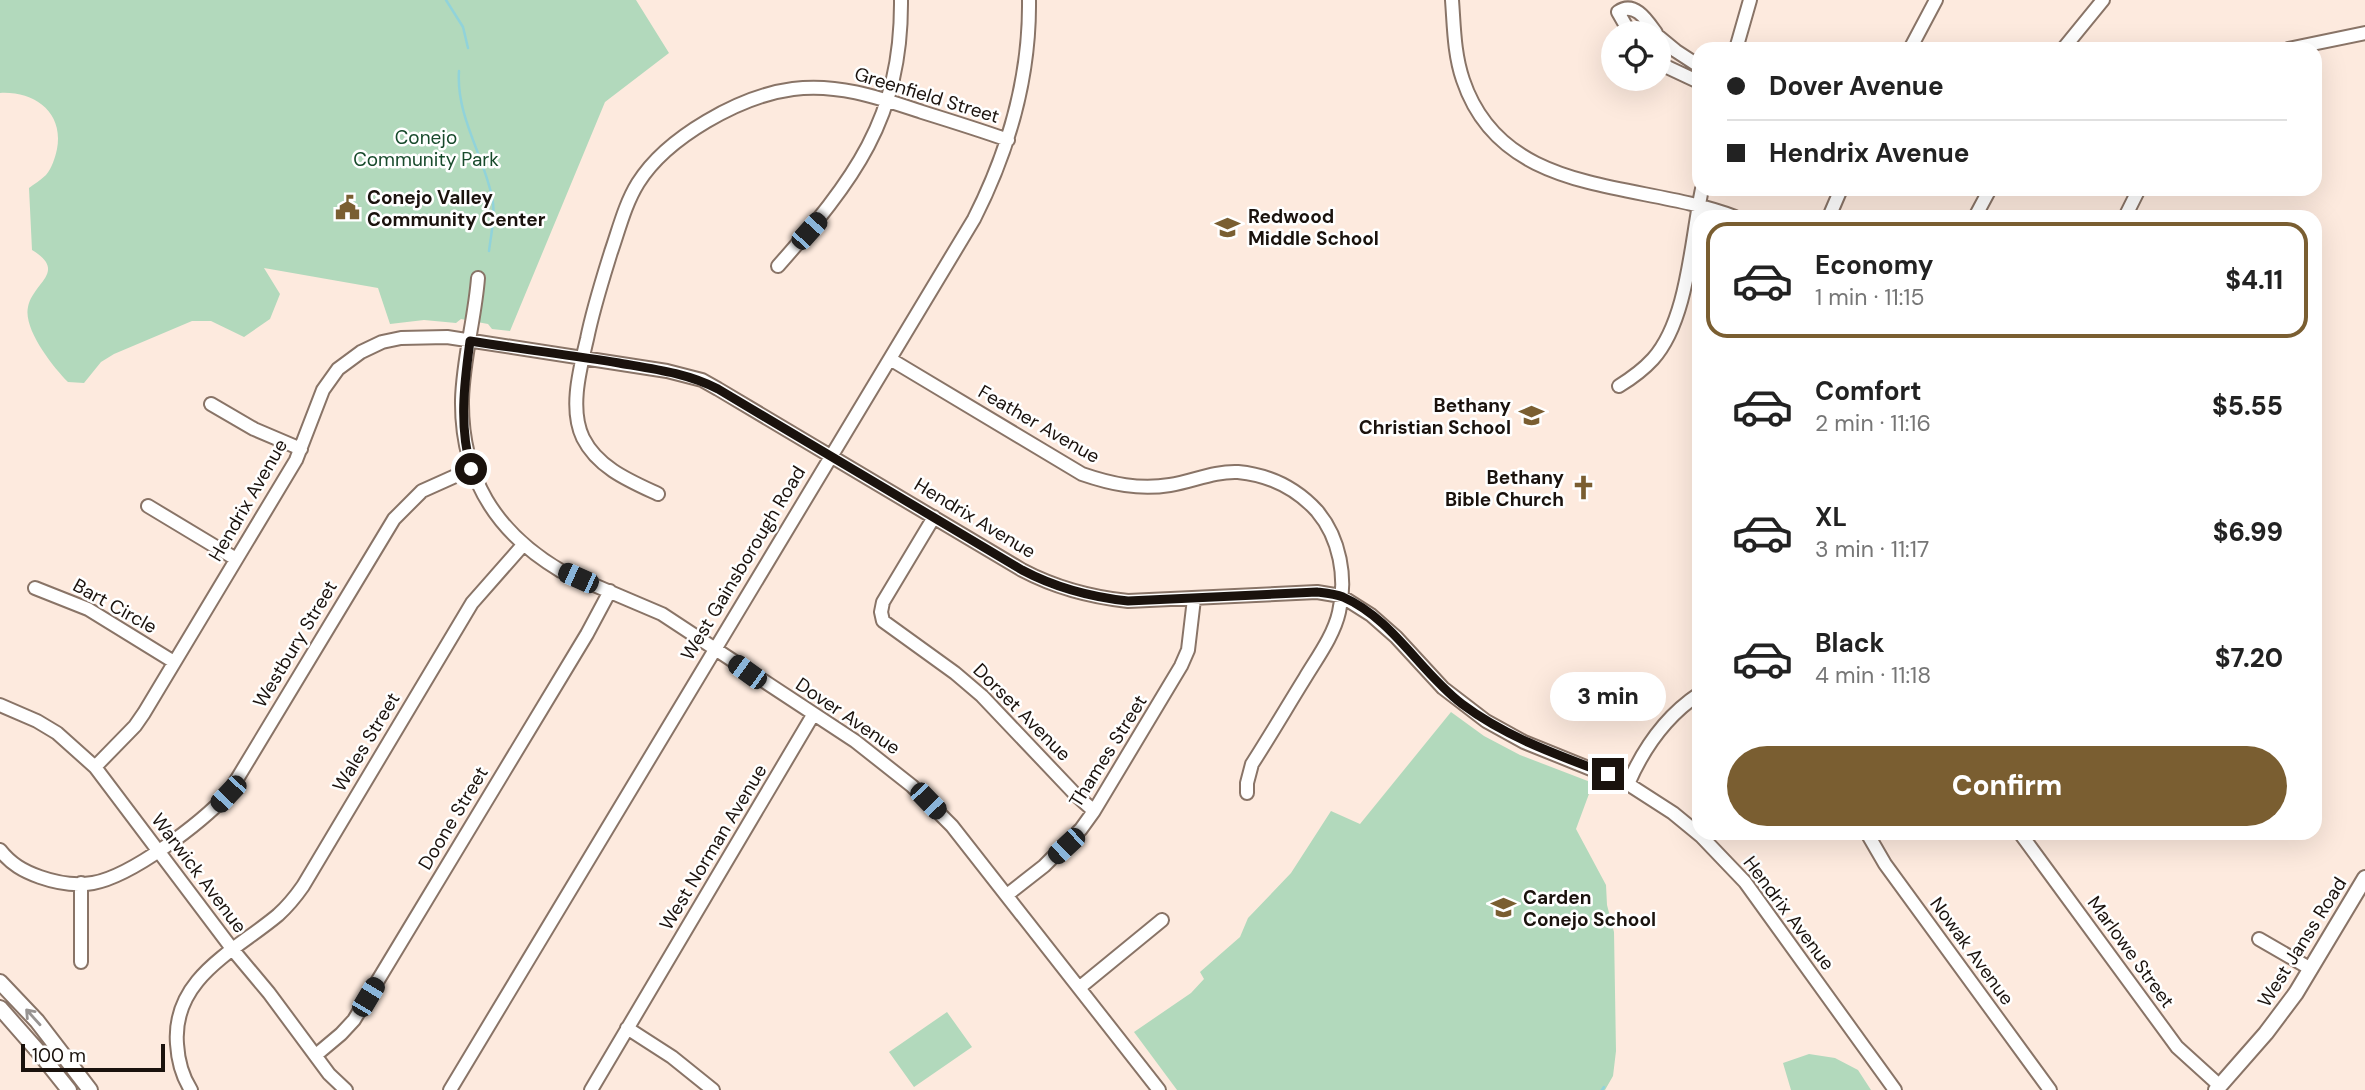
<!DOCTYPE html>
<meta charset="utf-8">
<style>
body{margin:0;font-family:"DM Sans",sans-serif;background:#f2f2f2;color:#222;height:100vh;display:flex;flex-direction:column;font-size:26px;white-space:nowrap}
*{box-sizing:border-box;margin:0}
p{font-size:23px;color:#767676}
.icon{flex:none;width:38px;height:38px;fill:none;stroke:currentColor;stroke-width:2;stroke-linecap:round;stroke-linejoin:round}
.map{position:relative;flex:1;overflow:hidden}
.drawer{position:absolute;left:1692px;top:210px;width:630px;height:630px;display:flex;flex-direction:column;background:#fff;border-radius:21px;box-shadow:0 7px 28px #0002}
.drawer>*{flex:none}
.banner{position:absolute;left:1692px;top:42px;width:630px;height:154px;border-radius:21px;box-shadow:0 7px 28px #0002;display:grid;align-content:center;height:154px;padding:0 35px;background:#fff}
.tools{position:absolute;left:1601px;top:21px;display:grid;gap:14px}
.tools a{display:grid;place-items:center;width:70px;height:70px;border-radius:50%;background:#fff;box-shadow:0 7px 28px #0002;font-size:35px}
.scale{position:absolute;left:21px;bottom:18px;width:144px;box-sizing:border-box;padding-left:7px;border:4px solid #1a120d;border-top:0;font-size:19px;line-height:24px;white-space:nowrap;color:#1a120d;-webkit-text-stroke:5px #fff;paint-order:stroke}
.end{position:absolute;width:32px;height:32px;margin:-16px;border:9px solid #1a120d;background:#fff;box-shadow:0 0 0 4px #fff}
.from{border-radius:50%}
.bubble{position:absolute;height:49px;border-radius:24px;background:#fff;box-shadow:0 7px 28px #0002;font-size:23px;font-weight:800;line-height:49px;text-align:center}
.car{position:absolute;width:21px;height:42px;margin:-21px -10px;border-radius:9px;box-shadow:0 0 5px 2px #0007;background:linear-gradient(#222 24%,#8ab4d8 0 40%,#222 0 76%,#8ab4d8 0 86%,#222 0)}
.banner b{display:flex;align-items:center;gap:24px;height:66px;font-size:26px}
.banner b+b{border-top:2px solid #e0e0e0}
.banner i{width:18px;height:18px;background:#222}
ul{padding:12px 0 0;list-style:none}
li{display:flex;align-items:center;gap:21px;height:116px;margin:0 14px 10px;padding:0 21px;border:4px solid transparent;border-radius:21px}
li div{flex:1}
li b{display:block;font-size:26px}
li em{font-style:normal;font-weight:800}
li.on{border-color:#7a5e31}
li>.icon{width:63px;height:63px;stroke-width:1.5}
.cta{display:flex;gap:14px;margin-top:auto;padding:14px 35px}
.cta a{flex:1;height:80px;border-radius:42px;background:#7a5e31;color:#fff;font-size:28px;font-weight:800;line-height:80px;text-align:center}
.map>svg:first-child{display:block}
.green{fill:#b2d9bc}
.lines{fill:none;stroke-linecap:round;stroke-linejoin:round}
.stream{stroke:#91d3da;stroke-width:2.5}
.minor-casing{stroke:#897467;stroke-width:16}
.major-casing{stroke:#897467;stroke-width:18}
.minor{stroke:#fff;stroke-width:12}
.major{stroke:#fff;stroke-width:14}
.oneway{stroke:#989492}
.route{stroke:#1a120d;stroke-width:9}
.labels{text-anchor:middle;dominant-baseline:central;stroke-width:5;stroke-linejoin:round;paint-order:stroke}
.street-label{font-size:19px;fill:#1a120d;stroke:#fff}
.park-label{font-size:19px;fill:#174a2b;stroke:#fff}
.poi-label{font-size:19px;font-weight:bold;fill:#1a120d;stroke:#fff;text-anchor:start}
</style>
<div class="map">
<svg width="2365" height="1090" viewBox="0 0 2365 1090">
<rect width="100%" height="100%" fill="#fdeade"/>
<!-- green -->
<path class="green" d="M0,0H636L669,53L605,102L510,331L492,329L488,324L461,319L456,323L424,320L390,324L378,288L264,268L280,294L270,319L244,337L211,321H192L114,354L101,362L84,383L68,382C53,367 23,329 28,307C33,282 68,272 32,250L29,188C34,184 41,180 46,175C52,168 55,158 57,149C64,112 34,91 0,93Z
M1451,712L1484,736L1520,755L1593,783L1576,829L1606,885L1607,905L1614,932L1616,1051L1613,1076L1605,1090H1177L1134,1032L1191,993L1204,979L1200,972L1240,937L1248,918L1291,873L1331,811L1360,824Z
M947,1012L972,1047L914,1087L889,1052Z
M1809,1054L1835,1058L1858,1070L1871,1090H1791L1783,1063Z"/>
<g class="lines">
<!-- stream -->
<path class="stream" d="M446,0L463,27L468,48
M459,71C456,116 483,154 492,197C496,214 491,234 489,251
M1602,1090L1604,1087"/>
<defs>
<path id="minor" d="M1452,0C1454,26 1454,54 1463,80C1503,199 1639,180 1735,217
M1630,33L1618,12C1635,0 1648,22 1656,33
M1659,37L1676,51L1699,66
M1736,49L1750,0
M1910,49L1936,0
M2063,49L2103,0
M2288,49L2365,33
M1659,62L1667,67L1699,82
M1829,217L1841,189
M1975,217L1990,189
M2125,217L2139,189
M778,266C853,181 902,119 901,0
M478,278C475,318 463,359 462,400C461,477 495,532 561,571L662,614L855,741L912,786L952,826L1159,1090
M890,359L1082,474C1111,484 1139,490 1170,485C1194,481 1214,471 1238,472C1269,475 1296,488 1317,511C1340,538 1347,578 1339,612C1334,635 1317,658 1305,678C1287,707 1270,736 1252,764L1247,783V793
M1619,386C1632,378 1643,370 1653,359C1688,320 1691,240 1702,189
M211,404L254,429L301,449
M658,494C630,481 598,468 583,438C569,409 580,369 587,339C593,309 602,281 611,252C619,229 625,204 638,183C667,137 740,96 793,89C838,83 880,98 922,112C951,121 980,130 1008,140
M148,506L236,559
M934,517L883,602L881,612L883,621L955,673L982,696L1076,795L1094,811
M35,588L88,609L174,662
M0,705L37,721L57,733L95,767L233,950L269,993L329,1074L346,1090
M95,767L135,726L144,713L296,460L323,390L338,369L361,352L382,342L401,338L447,337L667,371L702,380L718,389L1022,570C1056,588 1090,597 1128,601L1317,592L1341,596L1371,615L1396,637L1443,688L1486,721L1524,742L1628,784L1673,813L1701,836L1745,882L1895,1090
M1628,784C1644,747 1666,716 1699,694
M1867,833L1885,864L2050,1090
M2020,833L2177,1047L2220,1086
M0,850C11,864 23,871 40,877C57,883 75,886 93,883C132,876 201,823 228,794L394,519L422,491L471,469
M1007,895L1044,866L1081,829L1094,811L1181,666L1188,650L1194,599
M2259,939L2311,969
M81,962V883
M1079,988L1162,920
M627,1028L672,1057L713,1090
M316,1055L341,1034L354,1020L587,634L610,591
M191,1090C182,1076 178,1061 177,1044C172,978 235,951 278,915C288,906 296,896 303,886L472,603L523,545
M450,1090L974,219C1009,150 1030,78 1029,0
M591,1090L813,715"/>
<path id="major" d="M0,982L37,1021L90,1090
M0,1008L37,1050L69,1090
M2216,1090L2266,1033L2296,993L2365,878"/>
</defs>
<!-- minor casing -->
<use href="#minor" class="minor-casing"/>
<!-- major casing -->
<use href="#major" class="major-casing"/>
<!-- minor -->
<use href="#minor" class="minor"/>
<!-- major -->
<use href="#major" class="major"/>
</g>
<!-- one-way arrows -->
<defs><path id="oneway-shaft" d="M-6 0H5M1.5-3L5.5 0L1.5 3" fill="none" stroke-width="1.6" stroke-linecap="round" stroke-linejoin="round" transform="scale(1.75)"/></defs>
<use class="oneway" href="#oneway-shaft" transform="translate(33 1017) rotate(-132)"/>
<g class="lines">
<!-- route -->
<path class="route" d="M471,469C459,426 464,385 470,341C520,349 570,355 619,363C654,369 687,373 718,389L1022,570C1056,588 1090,597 1128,601L1317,592C1325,593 1335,594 1343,597C1393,619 1420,672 1462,704C1506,737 1557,755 1608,774"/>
</g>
<!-- icons -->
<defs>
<symbol id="civic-bare" viewBox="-9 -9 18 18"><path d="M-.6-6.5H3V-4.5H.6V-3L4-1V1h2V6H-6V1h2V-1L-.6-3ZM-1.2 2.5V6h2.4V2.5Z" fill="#7a5e31" stroke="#fff" stroke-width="2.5" paint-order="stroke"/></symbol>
<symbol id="school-bare" viewBox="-9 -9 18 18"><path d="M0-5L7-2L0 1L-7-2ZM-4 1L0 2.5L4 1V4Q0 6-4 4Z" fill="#7a5e31" stroke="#fff" stroke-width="2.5" paint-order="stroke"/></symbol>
<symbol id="church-bare" viewBox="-9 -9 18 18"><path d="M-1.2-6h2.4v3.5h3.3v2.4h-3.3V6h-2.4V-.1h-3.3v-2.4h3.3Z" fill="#7a5e31" stroke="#fff" stroke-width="2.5" paint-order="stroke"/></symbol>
</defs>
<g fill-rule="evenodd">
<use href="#civic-bare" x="330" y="190" width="35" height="35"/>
<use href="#school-bare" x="1210" y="210" width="35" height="35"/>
<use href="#school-bare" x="1514" y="398" width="35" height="35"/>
<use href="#church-bare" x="1566" y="470" width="35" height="35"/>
<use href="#school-bare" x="1486" y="890" width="35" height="35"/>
</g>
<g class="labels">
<!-- street labels -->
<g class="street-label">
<text transform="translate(927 95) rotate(17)">Greenfield Street</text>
<text transform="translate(1039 424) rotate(30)">Feather Avenue</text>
<text transform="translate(248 500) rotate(-60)">Hendrix Avenue</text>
<text transform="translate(975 518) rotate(31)">Hendrix Avenue</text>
<text transform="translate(743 563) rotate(-59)">West Gainsborough Road</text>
<text transform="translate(115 606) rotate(29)">Bart Circle</text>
<text transform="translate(295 644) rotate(-59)">Westbury Street</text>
<text transform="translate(1022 712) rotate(45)">Dorset Avenue</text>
<text transform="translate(848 716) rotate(34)">Dover Avenue</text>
<text transform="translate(366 742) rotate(-59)">Wales Street</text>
<text transform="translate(1108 751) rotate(-58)">Thames Street</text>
<text transform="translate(453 818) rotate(-59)">Doone Street</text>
<text transform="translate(713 847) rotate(-59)">West Norman Avenue</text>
<text transform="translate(199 873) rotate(53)">Warwick Avenue</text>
<text transform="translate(1789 913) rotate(53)">Hendrix Avenue</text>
<text transform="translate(2302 942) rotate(-58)">West Janss Road</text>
<text transform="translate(1972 951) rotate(54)">Nowak Avenue</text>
<text transform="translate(2131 952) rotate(54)">Marlowe Street</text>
</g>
<!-- park labels -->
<g class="park-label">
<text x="426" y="137">Conejo<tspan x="426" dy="22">Community Park</tspan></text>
</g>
<!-- poi labels -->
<g class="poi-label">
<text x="367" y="197">Conejo Valley<tspan x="367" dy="22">Community Center</tspan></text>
<text x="1248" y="216">Redwood<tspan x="1248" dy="22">Middle School</tspan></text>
<text x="1511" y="405" text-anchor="end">Bethany<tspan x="1511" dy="22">Christian School</tspan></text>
<text x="1564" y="477" text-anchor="end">Bethany<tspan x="1564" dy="22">Bible Church</tspan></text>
<text x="1523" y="897">Carden<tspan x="1523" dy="22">Conejo School</tspan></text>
</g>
</g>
</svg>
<div class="tools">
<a><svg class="icon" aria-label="locate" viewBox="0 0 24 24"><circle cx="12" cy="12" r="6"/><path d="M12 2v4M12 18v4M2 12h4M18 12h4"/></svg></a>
</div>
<div class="scale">100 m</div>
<i class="end from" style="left:471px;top:469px"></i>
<i class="end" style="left:1608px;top:774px"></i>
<div class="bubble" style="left:1550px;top:672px;width:116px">3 min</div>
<i class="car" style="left:809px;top:231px;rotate:42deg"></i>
<i class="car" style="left:578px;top:578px;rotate:294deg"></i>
<i class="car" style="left:747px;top:672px;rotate:306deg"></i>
<i class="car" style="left:228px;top:794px;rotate:223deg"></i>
<i class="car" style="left:928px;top:801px;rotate:136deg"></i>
<i class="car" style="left:1066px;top:846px;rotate:227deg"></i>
<i class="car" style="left:368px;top:997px;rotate:31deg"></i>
<div class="banner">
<b><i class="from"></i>Dover Avenue</b>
<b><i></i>Hendrix Avenue</b>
</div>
<section class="drawer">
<ul>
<li class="on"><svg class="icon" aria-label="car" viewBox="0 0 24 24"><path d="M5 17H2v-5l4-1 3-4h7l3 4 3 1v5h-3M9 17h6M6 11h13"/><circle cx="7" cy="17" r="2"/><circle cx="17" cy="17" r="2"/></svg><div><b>Economy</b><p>1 min · 11:15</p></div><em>$4.11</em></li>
<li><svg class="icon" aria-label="car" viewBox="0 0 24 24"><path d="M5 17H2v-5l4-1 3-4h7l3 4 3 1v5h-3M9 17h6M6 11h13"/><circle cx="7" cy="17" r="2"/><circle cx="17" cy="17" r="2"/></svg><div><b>Comfort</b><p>2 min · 11:16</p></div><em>$5.55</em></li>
<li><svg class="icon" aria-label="car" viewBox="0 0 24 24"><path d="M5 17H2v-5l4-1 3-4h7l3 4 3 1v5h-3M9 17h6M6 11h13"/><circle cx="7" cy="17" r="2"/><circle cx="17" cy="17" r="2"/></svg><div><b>XL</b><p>3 min · 11:17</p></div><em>$6.99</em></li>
<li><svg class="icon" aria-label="car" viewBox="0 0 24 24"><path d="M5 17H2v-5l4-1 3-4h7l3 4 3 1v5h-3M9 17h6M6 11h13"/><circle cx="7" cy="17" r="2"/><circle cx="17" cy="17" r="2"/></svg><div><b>Black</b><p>4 min · 11:18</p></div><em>$7.20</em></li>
</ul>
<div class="cta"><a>Confirm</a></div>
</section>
</div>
